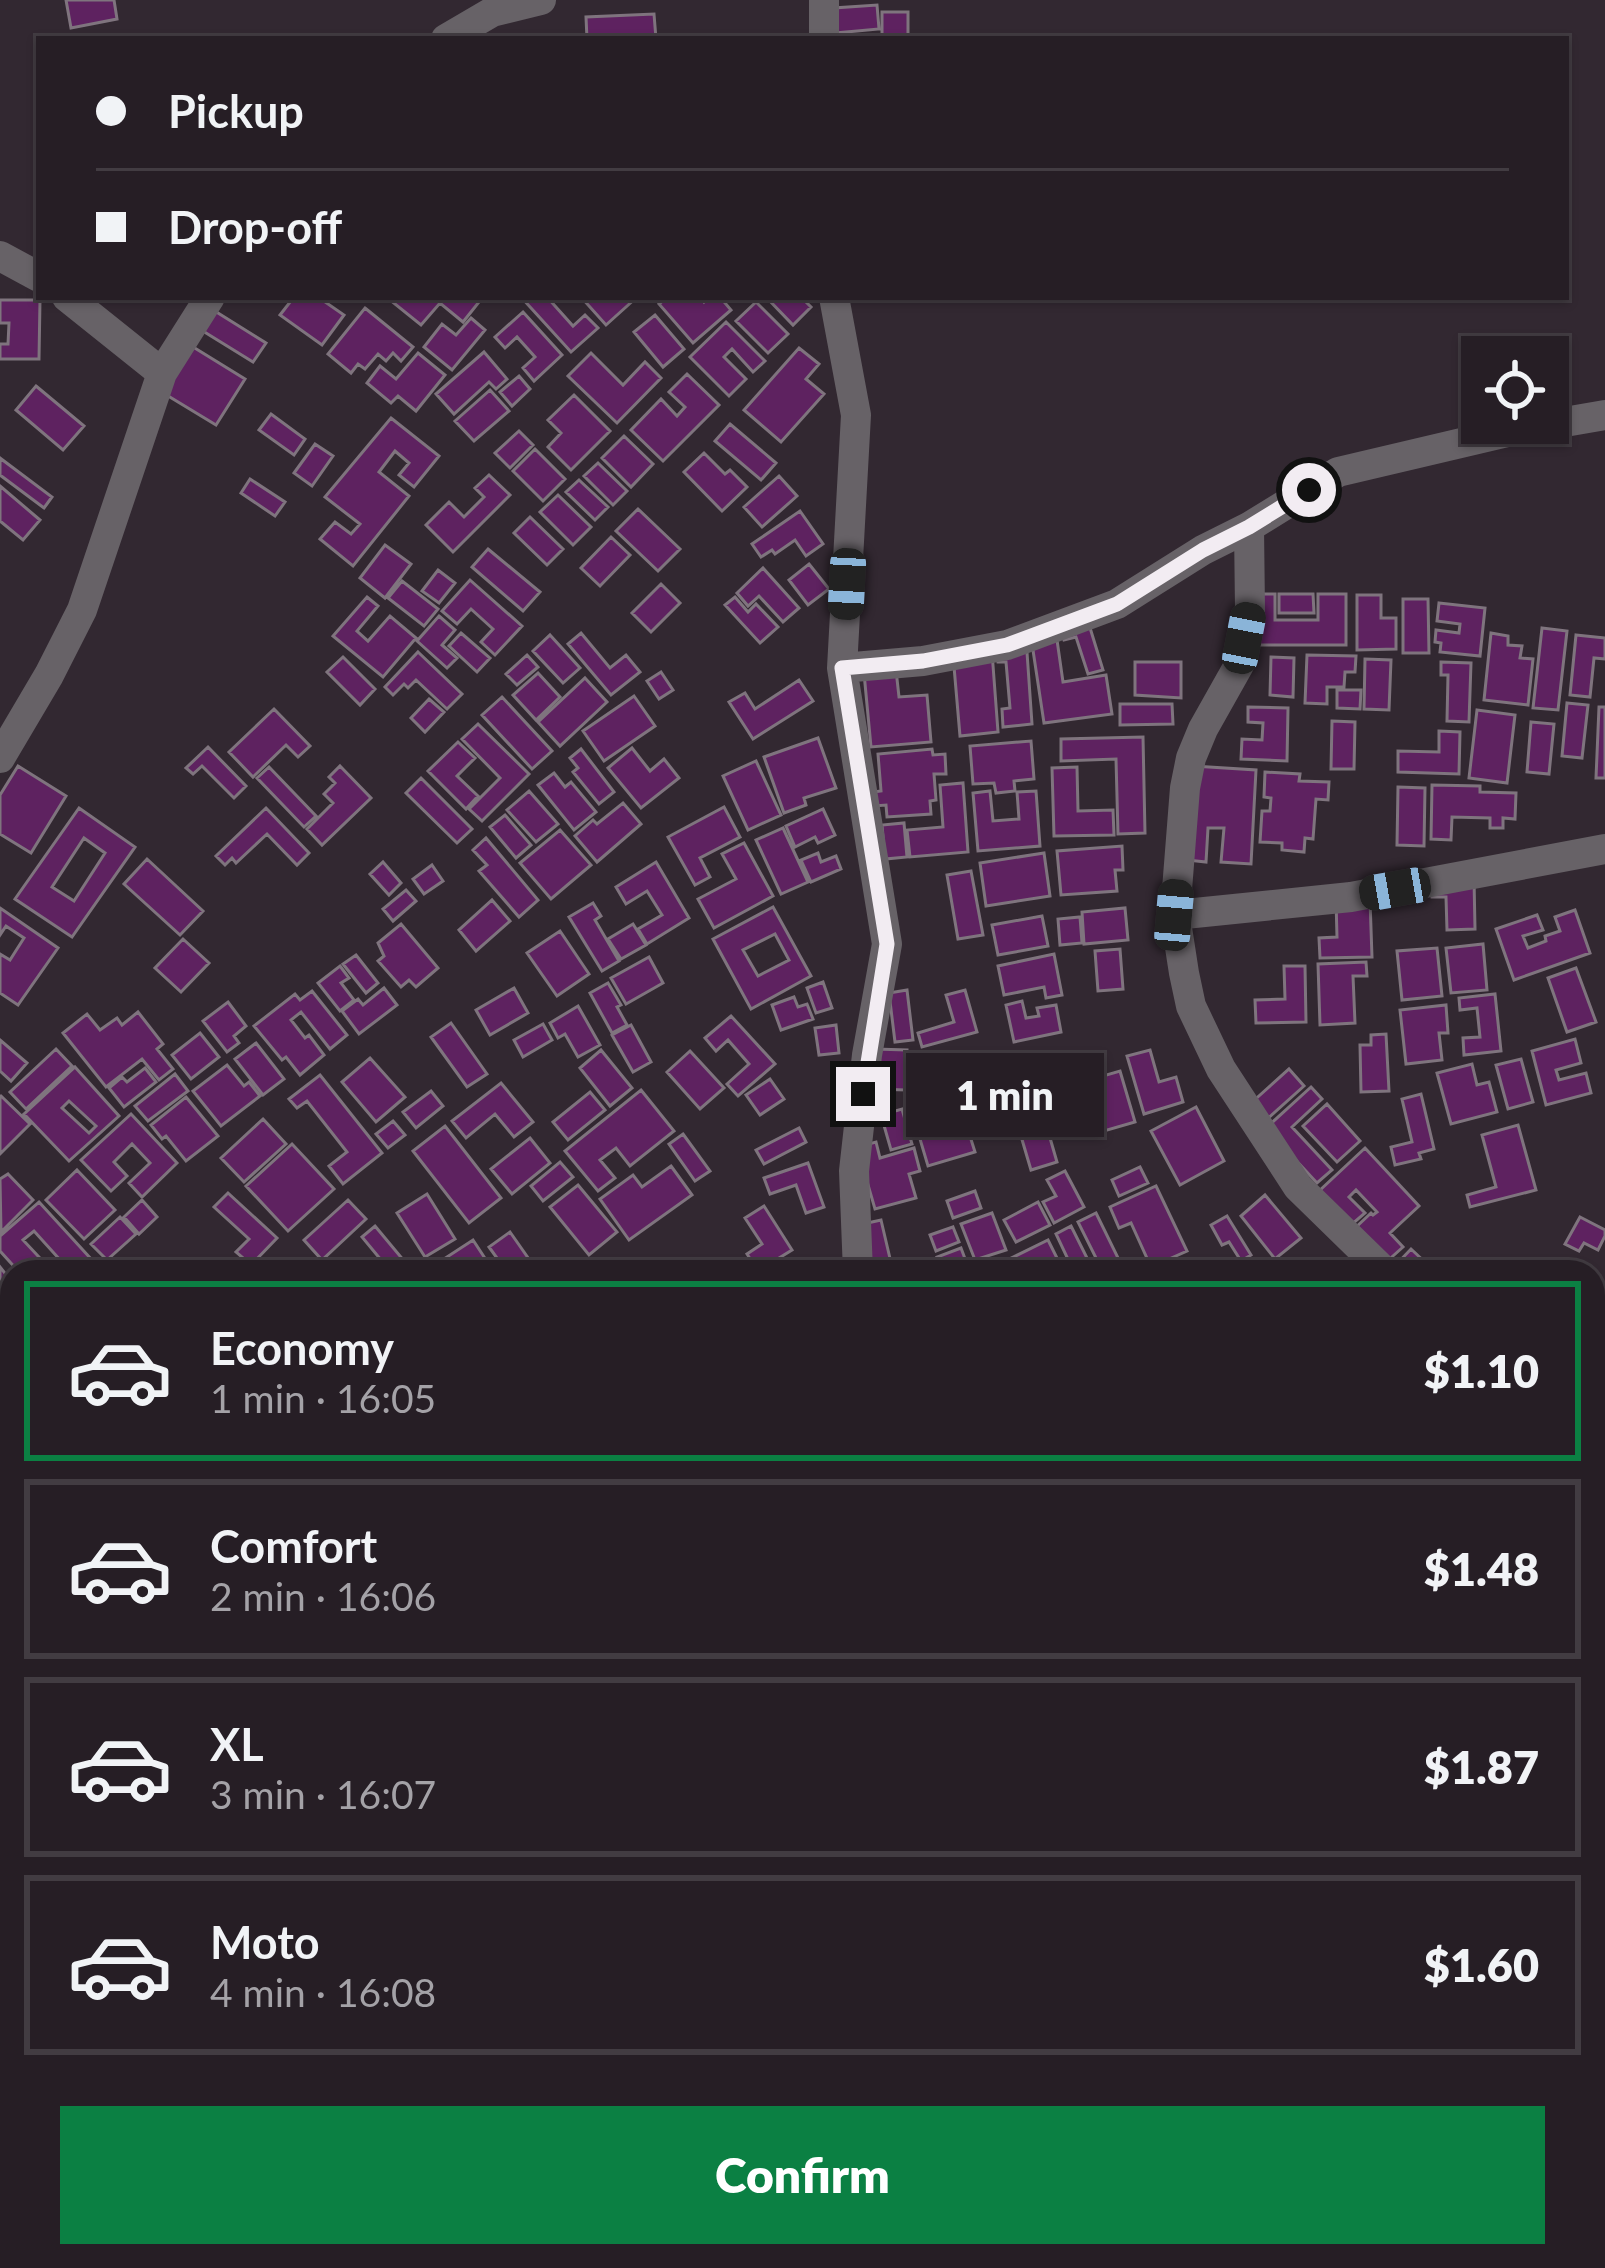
<!DOCTYPE html>
<meta charset="utf-8">
<style>
body{margin:0;font-family:Lato,sans-serif;background:#322b32;color:#f1f3f6;height:100vh;display:flex;flex-direction:column;font-size:45px;white-space:nowrap}
*{box-sizing:border-box;margin:0}
p{font-size:39px;color:#a4a2a7}
.icon{flex:none;width:66px;height:66px;fill:none;stroke:currentColor;stroke-width:2;stroke-linecap:round;stroke-linejoin:round}
.map{position:relative;flex:1;overflow:hidden}
.panel{position:absolute;left:0px;top:1260px;width:1605px;height:1008px;display:flex;flex-direction:column;background:#261e25;border-radius:36px 36px 0 0;box-shadow:0 3px 9px #0004,0 0 0 3px #423c42}
.panel>*{flex:none}
.hud{position:absolute;left:36px;top:36px;width:1533px;height:264px;border-radius:0px;box-shadow:0 3px 9px #0004,0 0 0 3px #423c42;display:grid;align-content:center;height:264px;padding:0 60px;background:#261e25}
.tools{position:absolute;left:1461px;top:336px;display:grid;gap:24px}
.tools a{display:grid;place-items:center;width:108px;height:108px;border-radius:0px;background:#261e25;box-shadow:0 3px 9px #0004,0 0 0 3px #423c42;font-size:60px}
.end{position:absolute;width:54px;height:54px;margin:-27px;border:15px solid #f2ecf2;background:#111;box-shadow:0 0 0 6px #111}
.from{border-radius:50%}
.bubble{position:absolute;height:84px;border-radius:0px;background:#261e25;box-shadow:0 3px 9px #0004,0 0 0 3px #423c42;font-size:39px;font-weight:800;line-height:84px;text-align:center}
.car{position:absolute;width:36px;height:72px;margin:-36px -18px;border-radius:15px;box-shadow:0 0 9px 3px #0007;background:linear-gradient(#222 24%,#8ab4d8 0 40%,#222 0 76%,#8ab4d8 0 86%,#222 0)}
.hud b{display:flex;align-items:center;gap:42px;height:114px;font-size:45px}
.hud b+b{border-top:3px solid #423c42}
.hud i{width:30px;height:30px;background:#f1f3f6}
ul{padding:21px 0 0;list-style:none}
li{display:flex;align-items:center;gap:36px;height:180px;margin:0 24px 18px;padding:0 36px;border:6px solid #423c42;border-radius:0px}
li div{flex:1}
li b{display:block;font-size:45px}
li em{font-style:normal;font-weight:800}
li.on{border-color:#0b8043}
li>.icon{width:108px;height:108px;stroke-width:1.5}
.primary-button{display:flex;gap:24px;margin-top:auto;padding:24px 60px}
.primary-button a{flex:1;height:138px;border-radius:0px;background:#0b8043;color:#fff;font-size:48px;font-weight:800;line-height:138px;text-align:center}
.map>svg:first-child{display:block}
.building{fill:#5e2260;stroke:#7f747e;stroke-width:3;fill-rule:evenodd}
.lines{fill:none;stroke-linecap:round;stroke-linejoin:round}
.minor{stroke:#676267;stroke-width:30}
.route{stroke:#f2ecf2;stroke-width:15}
</style>
<div class="map">
<svg width="1605" height="2268" viewBox="0 0 1605 2268">
<rect width="100%" height="100%" fill="#322831"/>
<!-- building -->
<path class="building" d="M66,0H114L117,19L71,28Z
M877,5L879,29L835,33L834,8Z
M882,12H908V39H882Z
M654,14L656,39H587L586,17Z
M294,297H318L344,315L322,345L280,315Z
M392,297H473L479,302L463,322L440,303L421,325L390,300Z
M521,297H547L573,326L585,315L598,328L571,352Z
M581,297H637L606,325Z
M667,297H700L704,302L710,297H720L731,310L693,343L659,304Z
M766,297H801L811,307L793,325Z
M0,300H40L39,359H0V344H8L9,323H0Z
M756,302L788,334L768,353L736,321Z
M210,308L266,343L253,362L198,328Z
M365,308L413,347L401,361L393,353L386,361L378,354L365,369L358,364L351,373L328,354Z
M523,312L562,355L534,381L523,368L535,357L517,337L505,348L495,337Z
M655,315L684,349L663,367L634,332Z
M471,318L485,330L452,370L424,347L442,324L456,335Z
M726,322L765,361L753,372L732,349L724,357L746,379L729,396L690,357Z
M185,342L245,379L216,425L155,388Z
M799,348L819,364L806,379L824,394L781,442L744,410Z
M484,352L507,379L496,389L489,382L454,414L436,394Z
M418,353L445,375L416,411L398,396L391,403L367,383L380,366L396,379Z
M591,353L623,385L645,362L661,378L617,423L568,376Z
M687,374L719,405L663,461L631,430L661,399L677,416L685,407L669,392Z
M519,376L530,389L512,406L500,392Z
M36,386L84,426L63,450L16,410Z
M490,390L509,411L474,441L455,421Z
M574,395L610,431L571,470L548,447L561,433L548,420Z
M271,414L305,439L294,455L259,430Z
M391,418L439,456L414,487L399,475L409,463L395,451L379,472L409,496L353,566L320,539L335,522L351,534L360,524L325,497Z
M730,424L776,463L761,480L715,441Z
M519,431L533,445L510,468L495,453Z
M624,436L653,464L631,487L602,458Z
M315,444L333,456L312,486L294,473Z
M535,449L565,479L543,501L513,471Z
M704,453L725,474L730,470L747,487L722,511L684,472Z
M0,458L52,497L44,508L0,475Z
M598,463L627,491L613,505L584,476Z
M489,475L510,495L453,552L426,525L449,502L464,517L484,497L475,488Z
M779,476L797,496L762,527L744,507Z
M250,479L285,502L275,516L241,493Z
M579,480L608,507L595,520L566,492Z
M0,486L40,520L23,540L0,521Z
M558,495L591,527L573,545L540,512Z
M638,509L680,549L658,571L616,531Z
M800,511L823,544L806,556L795,540L775,554L772,550L761,557L752,544Z
M530,517L563,549L547,565L514,533Z
M611,537L630,555L600,586L581,568Z
M385,545L411,564L385,598L360,578Z
M488,549L540,592L523,611L472,567Z
M809,564L829,589L808,605L789,580Z
M763,568L799,608L783,622L759,596L748,606L737,593Z
M438,570L455,583L439,603L422,591Z
M470,580L522,626L495,655L481,642L493,629L471,609L457,624L442,611Z
M402,581L438,609L424,626L388,598Z
M661,584L680,603L651,632L632,613Z
M1258,594H1275V620H1318V594H1346V645H1259Z
M1279,594H1313L1314,613H1279Z
M1357,595H1381V618H1396V649L1357,650Z
M367,597L378,606L357,631L368,641L390,616L416,638L383,677L333,636Z
M735,597L748,612L756,604L778,627L760,643L725,605Z
M1403,599H1428L1429,653H1403Z
M1439,603L1485,608L1480,656L1440,652L1441,643L1435,642L1436,630L1459,633L1460,624L1437,621Z
M439,616L455,630L442,645L457,658L447,668L417,641Z
M1087,618L1103,670L1088,674L1076,637L1064,640L1060,626Z
M1542,628L1567,631L1558,710L1533,708Z
M461,633L490,658L477,672L449,646Z
M581,633L610,668L626,655L640,672L611,695L568,644Z
M1056,633L1063,682L1106,675L1112,714L1044,723L1031,637Z
M1491,633L1508,636V645L1522,646L1520,658L1533,659L1528,705L1484,700Z
M550,635L580,668L563,683L533,651Z
M1576,635L1605,638V659L1594,658L1590,697L1570,695Z
M1026,638L1032,724L1003,727L1002,709L1010,708L1006,662H998L996,641Z
M418,652L462,694L447,709L416,680L408,688L404,684L393,695L385,687Z
M992,652L998,732L960,736L953,655Z
M527,655L538,667L517,685L506,674Z
M1307,655L1356,656L1355,672H1345L1344,687H1327V704L1305,703Z
M343,657L375,689L360,705L327,672Z
M1271,657L1294,658L1293,697L1270,695Z
M1365,659L1391,660L1389,710L1364,709Z
M1135,662H1181V698L1135,695Z
M1441,662L1471,663L1469,722L1447,721L1448,675H1441Z
M896,670L899,697L927,695L931,742L871,747L864,673Z
M661,672L673,690L659,699L647,681Z
M538,673L560,697L536,720L513,695Z
M585,678L607,702L560,746L538,722Z
M799,680L813,701L753,739L729,702L745,693L755,709Z
M1337,690H1361L1360,709L1337,708Z
M634,696L655,726L604,761L583,731Z
M502,697L552,751L532,769L482,715Z
M429,699L444,712L425,732L411,718Z
M1567,703L1588,705L1582,758L1562,756Z
M1120,704H1172L1173,724L1120,725Z
M1248,707L1288,708L1287,761L1241,759L1242,739L1262,740L1263,723L1248,722Z
M1599,707H1605V778H1596Z
M274,709L310,746L298,757L286,745L253,777L229,752Z
M1477,710L1515,715L1507,783L1469,778Z
M1332,721L1355,722L1354,769H1331Z
M1531,722L1554,724L1549,774L1527,772Z
M478,724L529,774L482,821L469,809L500,778L462,739Z
M1439,731L1460,732L1459,774L1398,772V751L1439,752Z
M1143,737L1145,833L1118,834L1116,759L1061,761V739Z
M818,738L836,788L804,798L806,805L784,813L764,757Z
M1031,741L1034,779L1014,781L1015,791L996,793L994,783L973,784L970,746Z
M458,742L475,758L457,776L478,796L466,809L428,771Z
M208,747L246,786L234,798L202,766L193,774L186,768Z
M632,748L650,771L664,759L679,778L641,808L608,768Z
M581,749L614,792L599,804L573,772L578,768L570,758Z
M932,749L933,755L945,754L946,774H934L936,800L930,801L931,814L887,817L886,805L874,806L873,792L881,791L878,754Z
M756,761L781,815L748,830L723,776Z
M18,766L66,796L31,853L0,834V795Z
M340,766L371,798L322,845L307,829L333,803L324,794L335,783L329,777Z
M1193,766L1256,770L1251,864L1221,862L1224,828H1208L1206,862L1187,860Z
M269,767L316,816L304,827L257,778Z
M1077,767L1078,811L1113,810L1114,835L1054,836L1052,768Z
M1265,772L1300,774L1299,781L1329,782L1328,800L1316,799L1313,839L1305,838L1304,852L1282,850V843L1260,842L1262,811H1270L1271,798L1264,797Z
M554,773L565,787L571,782L596,812L574,830L538,785Z
M421,778L472,829L457,843L406,793Z
M963,783L968,852L910,857L907,830L943,827L940,785Z
M1432,785L1480,786V792L1516,793L1515,819L1503,818V828H1490V818L1452,817L1451,840L1431,839Z
M1398,787L1425,788L1424,846L1397,845Z
M529,791L558,824L536,842L507,810Z
M990,791L993,821L1019,819L1017,792L1036,791L1040,846L978,851L973,793Z
M623,803L641,824L597,862L575,836L593,820L597,824Z
M724,807L740,837L700,858L710,877L695,885L668,837Z
M79,808L135,847L72,937L15,899ZM84,838L105,853L74,901L52,887Z
M266,808L309,853L297,865L267,834L236,863L232,858L225,865L216,856Z
M823,809L835,835L818,843L815,837L795,847L786,826Z
M505,815L531,845L516,858L490,827Z
M904,823L907,857L885,859L882,825Z
M783,828L808,882L781,894L756,840Z
M560,830L591,865L551,899L520,863Z
M486,838L538,900L519,917L479,871L487,865L473,850Z
M744,843L773,896L714,928L698,899L736,879L722,854Z
M1122,846L1123,870H1115L1117,891L1061,895L1057,851Z
M818,853L821,862L836,856L841,869L811,882L801,860Z
M1044,853L1050,896L986,906L980,863Z
M147,859L203,911L180,935L124,884Z
M383,862L401,883L389,895L370,874Z
M656,862L689,918L647,944L638,929L662,915L647,891L626,904L616,887Z
M432,865L443,881L424,894L413,879Z
M971,871L983,935L958,939L947,875Z
M1474,879L1475,929L1447,930L1446,897H1432L1431,880Z
M406,890L416,901L393,921L383,909Z
M492,900L510,921L476,951L459,930Z
M1336,900H1370L1372,957L1320,958L1319,938L1337,937Z
M593,903L601,916L595,920L619,961L602,971L569,917Z
M773,907L811,976L751,1009L713,939ZM775,934L789,960L758,976L743,950Z
M0,908L58,948L18,1005L0,993V954L10,960L24,938L6,926L0,935Z
M1125,908L1128,940L1084,944L1082,912Z
M1575,910L1590,953L1514,980L1496,929L1537,915L1543,930L1523,936L1528,948L1546,941L1545,936L1560,931L1555,917Z
M1042,916L1048,946L998,955L992,925Z
M1080,917L1082,943L1060,945L1058,919Z
M401,924L438,968L416,987L409,980L401,987L378,961L384,956L378,943Z
M633,924L646,945L621,959L608,939Z
M560,931L589,974L557,996L527,953Z
M183,939L209,963L181,992L155,968Z
M1483,944L1487,990L1451,993L1446,948Z
M1437,948L1442,996L1402,1000L1397,951Z
M1120,949L1123,989L1098,991L1095,951Z
M1054,954L1062,995L1046,998L1044,987L1004,995L998,966Z
M356,955L378,983L366,993L343,964Z
M649,957L663,983L626,1004L611,978Z
M1366,962L1367,976H1353L1355,1023L1320,1025L1318,964Z
M340,966L349,978L341,983L354,1000L340,1011L318,983Z
M1284,966H1305L1306,1022L1256,1023L1255,1000L1285,999Z
M1576,968L1596,1022L1567,1032L1548,978Z
M823,982L832,1008L816,1013L807,988Z
M608,983L621,1005L617,1007L627,1025L612,1033L590,993Z
M384,988L397,1005L359,1034L342,1011L358,999L363,1005Z
M514,988L528,1013L490,1035L476,1010Z
M907,990L913,1040L895,1042L889,993Z
M965,990L977,1032L922,1047L918,1033L954,1022L946,995Z
M312,991L347,1035L330,1049L301,1012L291,1020L305,1038L309,1035L324,1055L300,1075L286,1057L282,1060L254,1026L295,994L300,1000Z
M1495,994L1501,1051L1464,1055L1463,1038L1480,1037L1477,1008L1460,1010L1459,998Z
M794,997L798,1007L807,1004L813,1019L781,1030L772,1005Z
M1022,1001L1026,1018L1039,1016L1037,1008L1056,1005L1061,1032L1014,1042L1006,1005Z
M228,1002L246,1026L234,1036L239,1043L227,1052L203,1021Z
M1446,1005L1448,1033H1439L1442,1060L1406,1064L1400,1010Z
M578,1006L600,1045L578,1057L565,1034L558,1038L550,1023Z
M138,1012L163,1044L157,1049L173,1069L159,1080L142,1059L106,1087L63,1033L87,1014L100,1030L117,1018L122,1025Z
M731,1016L775,1064L738,1096L727,1084L749,1064L728,1040L716,1051L705,1038Z
M451,1023L487,1074L467,1087L431,1037Z
M543,1024L552,1040L523,1057L514,1040Z
M631,1025L651,1062L633,1072L612,1035Z
M836,1025L839,1053L819,1055L815,1028Z
M200,1033L219,1057L191,1079L172,1055Z
M1386,1034L1389,1091L1361,1092L1360,1045H1371V1035Z
M1575,1039L1581,1063L1556,1070L1559,1080L1586,1073L1591,1093L1546,1105L1532,1051Z
M0,1040L27,1063L11,1081L0,1071Z
M256,1043L284,1079L263,1095L235,1059Z
M56,1049L72,1066L26,1109L10,1092Z
M874,1049L907,1050L906,1090L873,1089Z
M601,1050L632,1088L610,1106L580,1068Z
M1150,1050L1159,1082L1176,1077L1183,1102L1144,1114L1127,1056Z
M690,1051L724,1088L700,1109L667,1072Z
M370,1058L405,1097L376,1122L342,1082Z
M1033,1058L1046,1101L1018,1110L1005,1066Z
M1521,1059L1533,1102L1508,1109L1496,1065Z
M1472,1064L1477,1085L1489,1082L1497,1112L1451,1124L1437,1073Z
M227,1065L244,1086L249,1082L260,1096L221,1126L193,1091Z
M75,1067L119,1116L69,1161L24,1114ZM69,1101L96,1126L89,1133L62,1108Z
M145,1068L156,1082L124,1107L109,1088L122,1077L127,1082Z
M1289,1069L1304,1086L1265,1121L1250,1104Z
M1120,1071L1135,1122L1097,1133L1082,1082Z
M175,1074L188,1091L148,1121L135,1106Z
M320,1075L382,1153L343,1184L329,1166L347,1152L307,1101L297,1108L289,1099Z
M992,1075L1004,1116L980,1123L968,1082Z
M770,1079L784,1099L760,1115L746,1095Z
M501,1083L533,1122L514,1137L495,1114L466,1138L452,1121Z
M1311,1087L1322,1099L1292,1127L1332,1170L1317,1183L1266,1128Z
M641,1090L674,1131L630,1166L616,1148L600,1160L615,1178L598,1191L565,1151Z
M431,1091L443,1106L416,1128L403,1112Z
M946,1091L951,1106L923,1117L918,1102Z
M590,1092L605,1110L568,1140L553,1122Z
M1421,1094L1434,1149L1419,1153L1421,1159L1395,1165L1391,1147L1412,1142L1402,1099Z
M1,1096L30,1124L0,1154V1097Z
M186,1097L218,1136L186,1161L166,1136L162,1139L151,1125Z
M1327,1104L1360,1141L1337,1162L1303,1126Z
M1196,1107L1224,1161L1180,1185L1151,1131Z
M902,1109L912,1144L891,1150L881,1115Z
M131,1114L177,1163L142,1197L129,1183L150,1163L132,1144L114,1162L127,1176L111,1191L81,1160Z
M963,1114L975,1152L928,1166L917,1129Z
M1052,1116L1056,1129L1048,1131L1057,1162L1031,1170L1018,1126Z
M263,1119L286,1144L244,1182L221,1158Z
M393,1121L405,1135L388,1148L376,1134Z
M1518,1125L1536,1190L1470,1207L1467,1195L1496,1187L1482,1135Z
M445,1126L501,1198L469,1223L413,1151Z
M799,1128L806,1142L764,1164L756,1150Z
M683,1134L710,1171L695,1181L669,1144Z
M530,1138L550,1163L512,1194L491,1169Z
M876,1142L880,1158L914,1148L920,1171L909,1174L916,1198L875,1209L857,1147Z
M292,1144L334,1189L288,1231L246,1186Z
M1365,1148L1419,1206L1390,1233L1403,1247L1384,1264L1353,1230L1371,1213L1373,1215L1377,1212L1356,1190L1349,1197L1365,1213L1350,1226L1318,1192Z
M560,1162L573,1177L543,1201L531,1186Z
M808,1163L824,1207L806,1213L796,1185L770,1194L764,1178Z
M671,1166L692,1195L629,1240L600,1199L633,1175L642,1187Z
M1140,1167L1148,1183L1119,1196L1112,1180Z
M77,1170L115,1210L84,1239L46,1200Z
M1065,1171L1084,1207L1054,1223L1043,1202L1056,1196L1047,1180Z
M8,1174L33,1200L1,1232L0,1179Z
M578,1185L617,1232L589,1255L550,1207Z
M1156,1186L1187,1251L1151,1267L1131,1223L1119,1228L1110,1207Z
M975,1191L981,1208L953,1218L947,1201Z
M228,1193L277,1238L251,1265L236,1252L249,1239L214,1207Z
M427,1194L455,1239L425,1257L397,1213Z
M1265,1195L1301,1238L1275,1259L1241,1216Z
M142,1200L157,1217L139,1234L124,1217Z
M348,1200L366,1219L322,1260L304,1240Z
M39,1202L103,1272H71L34,1231L23,1240L53,1272H19L0,1251V1236Z
M1038,1202L1050,1225L1016,1242L1004,1220Z
M764,1206L792,1250L758,1271L747,1254L762,1244L745,1218Z
M992,1213L1006,1250L975,1260L961,1224Z
M1096,1213L1122,1266L1110,1272H1103L1078,1222Z
M1227,1216L1251,1255L1241,1261L1229,1242L1222,1245L1211,1225Z
M120,1217L136,1234L107,1260L91,1244Z
M1580,1217L1605,1230V1236L1598,1250L1584,1243L1579,1251L1565,1244Z
M881,1220L892,1267L912,1262L914,1272H874L863,1224Z
M375,1226L410,1268L405,1272H391L362,1237Z
M1071,1226L1094,1272H1074L1056,1234Z
M953,1227L959,1242L936,1251L930,1235Z
M510,1232L538,1272H507L489,1247Z
M473,1240L494,1272H424Z
M1048,1240L1062,1268L1054,1272H983Z
M961,1248L967,1264L943,1272L937,1257Z
M1411,1249L1427,1264L1420,1272H1392L1390,1271Z
M0,1267L12,1282V1310L0,1320Z
M12,1456V1526L11,1527L0,1514V1466Z
M0,1569L12,1586V1627L0,1636Z
M1605,1665V1702L1593,1717V1680Z
M0,1692L12,1706L11,1774L0,1761Z
M1593,1771L1605,1782V1812L1593,1802Z
M12,1794V1858L6,1863L0,1856V1805Z
M0,1891L12,1905V1942L0,1928Z
M12,2043V2087L0,2071V2052Z
M0,2082L12,2099V2142L10,2144L0,2130Z
M6,2167L12,2176V2219L0,2199V2170Z
M12,2251V2256H40L49,2268H7L1,2259Z
M55,2256H121L122,2257L105,2268H63Z
M248,2256H267L276,2268H231Z
M558,2256H610L614,2260L606,2268H572Z
M656,2256H676L689,2268H644Z
M870,2256H903L920,2268H878L867,2260Z"/>
<g class="lines">
<!-- minor -->
<path class="minor" d="M446,39L492,12L541,0
M824,39V0
M0,256L39,277
M67,297L162,373
M834,297L856,415L842,668L887,944L867,1055L854,1171L858,1272
M1249,527L1250,610L1239,665L1203,729L1191,758L1185,788L1175,915L1184,973L1191,1006L1221,1069L1298,1187L1385,1272
M842,668L923,661L1007,645L1117,604L1203,550L1249,527L1338,472L1512,431L1605,415
M0,758L49,675L82,610L162,373L210,297
M1175,915L1351,897L1605,849
M1593,1432L1605,1442
M1593,2007L1605,1987
M752,2256L766,2268
M189,2268L206,2256
M1488,2268L1495,2256"/>
</g>
<g class="lines">
<!-- route -->
<path class="route" d="M863,1094L887,944L842,668L923,661L1007,645L1117,604L1203,550L1249,527L1309,490"/>
</g>
</svg>
<div class="tools">
<a><svg class="icon" aria-label="locate" viewBox="0 0 24 24"><circle cx="12" cy="12" r="6"/><path d="M12 2v4M12 18v4M2 12h4M18 12h4"/></svg></a>
</div>
<i class="end from" style="left:1309px;top:490px"></i>
<i class="end" style="left:863px;top:1094px"></i>
<div class="bubble" style="left:906px;top:1053px;width:198px">1 min</div>
<i class="car" style="left:847px;top:584px;rotate:183deg"></i>
<i class="car" style="left:1244px;top:638px;rotate:11deg"></i>
<i class="car" style="left:1395px;top:889px;rotate:260deg"></i>
<i class="car" style="left:1174px;top:915px;rotate:5deg"></i>
<div class="hud">
<b><i class="from"></i>Pickup</b>
<b><i></i>Drop-off</b>
</div>
<section class="panel">
<ul>
<li class="on"><svg class="icon" aria-label="car" viewBox="0 0 24 24"><path d="M5 17H2v-5l4-1 3-4h7l3 4 3 1v5h-3M9 17h6M6 11h13"/><circle cx="7" cy="17" r="2"/><circle cx="17" cy="17" r="2"/></svg><div><b>Economy</b><p>1 min · 16:05</p></div><em>$1.10</em></li>
<li><svg class="icon" aria-label="car" viewBox="0 0 24 24"><path d="M5 17H2v-5l4-1 3-4h7l3 4 3 1v5h-3M9 17h6M6 11h13"/><circle cx="7" cy="17" r="2"/><circle cx="17" cy="17" r="2"/></svg><div><b>Comfort</b><p>2 min · 16:06</p></div><em>$1.48</em></li>
<li><svg class="icon" aria-label="car" viewBox="0 0 24 24"><path d="M5 17H2v-5l4-1 3-4h7l3 4 3 1v5h-3M9 17h6M6 11h13"/><circle cx="7" cy="17" r="2"/><circle cx="17" cy="17" r="2"/></svg><div><b>XL</b><p>3 min · 16:07</p></div><em>$1.87</em></li>
<li><svg class="icon" aria-label="car" viewBox="0 0 24 24"><path d="M5 17H2v-5l4-1 3-4h7l3 4 3 1v5h-3M9 17h6M6 11h13"/><circle cx="7" cy="17" r="2"/><circle cx="17" cy="17" r="2"/></svg><div><b>Moto</b><p>4 min · 16:08</p></div><em>$1.60</em></li>
</ul>
<div class="primary-button"><a>Confirm</a></div>
</section>
</div>
